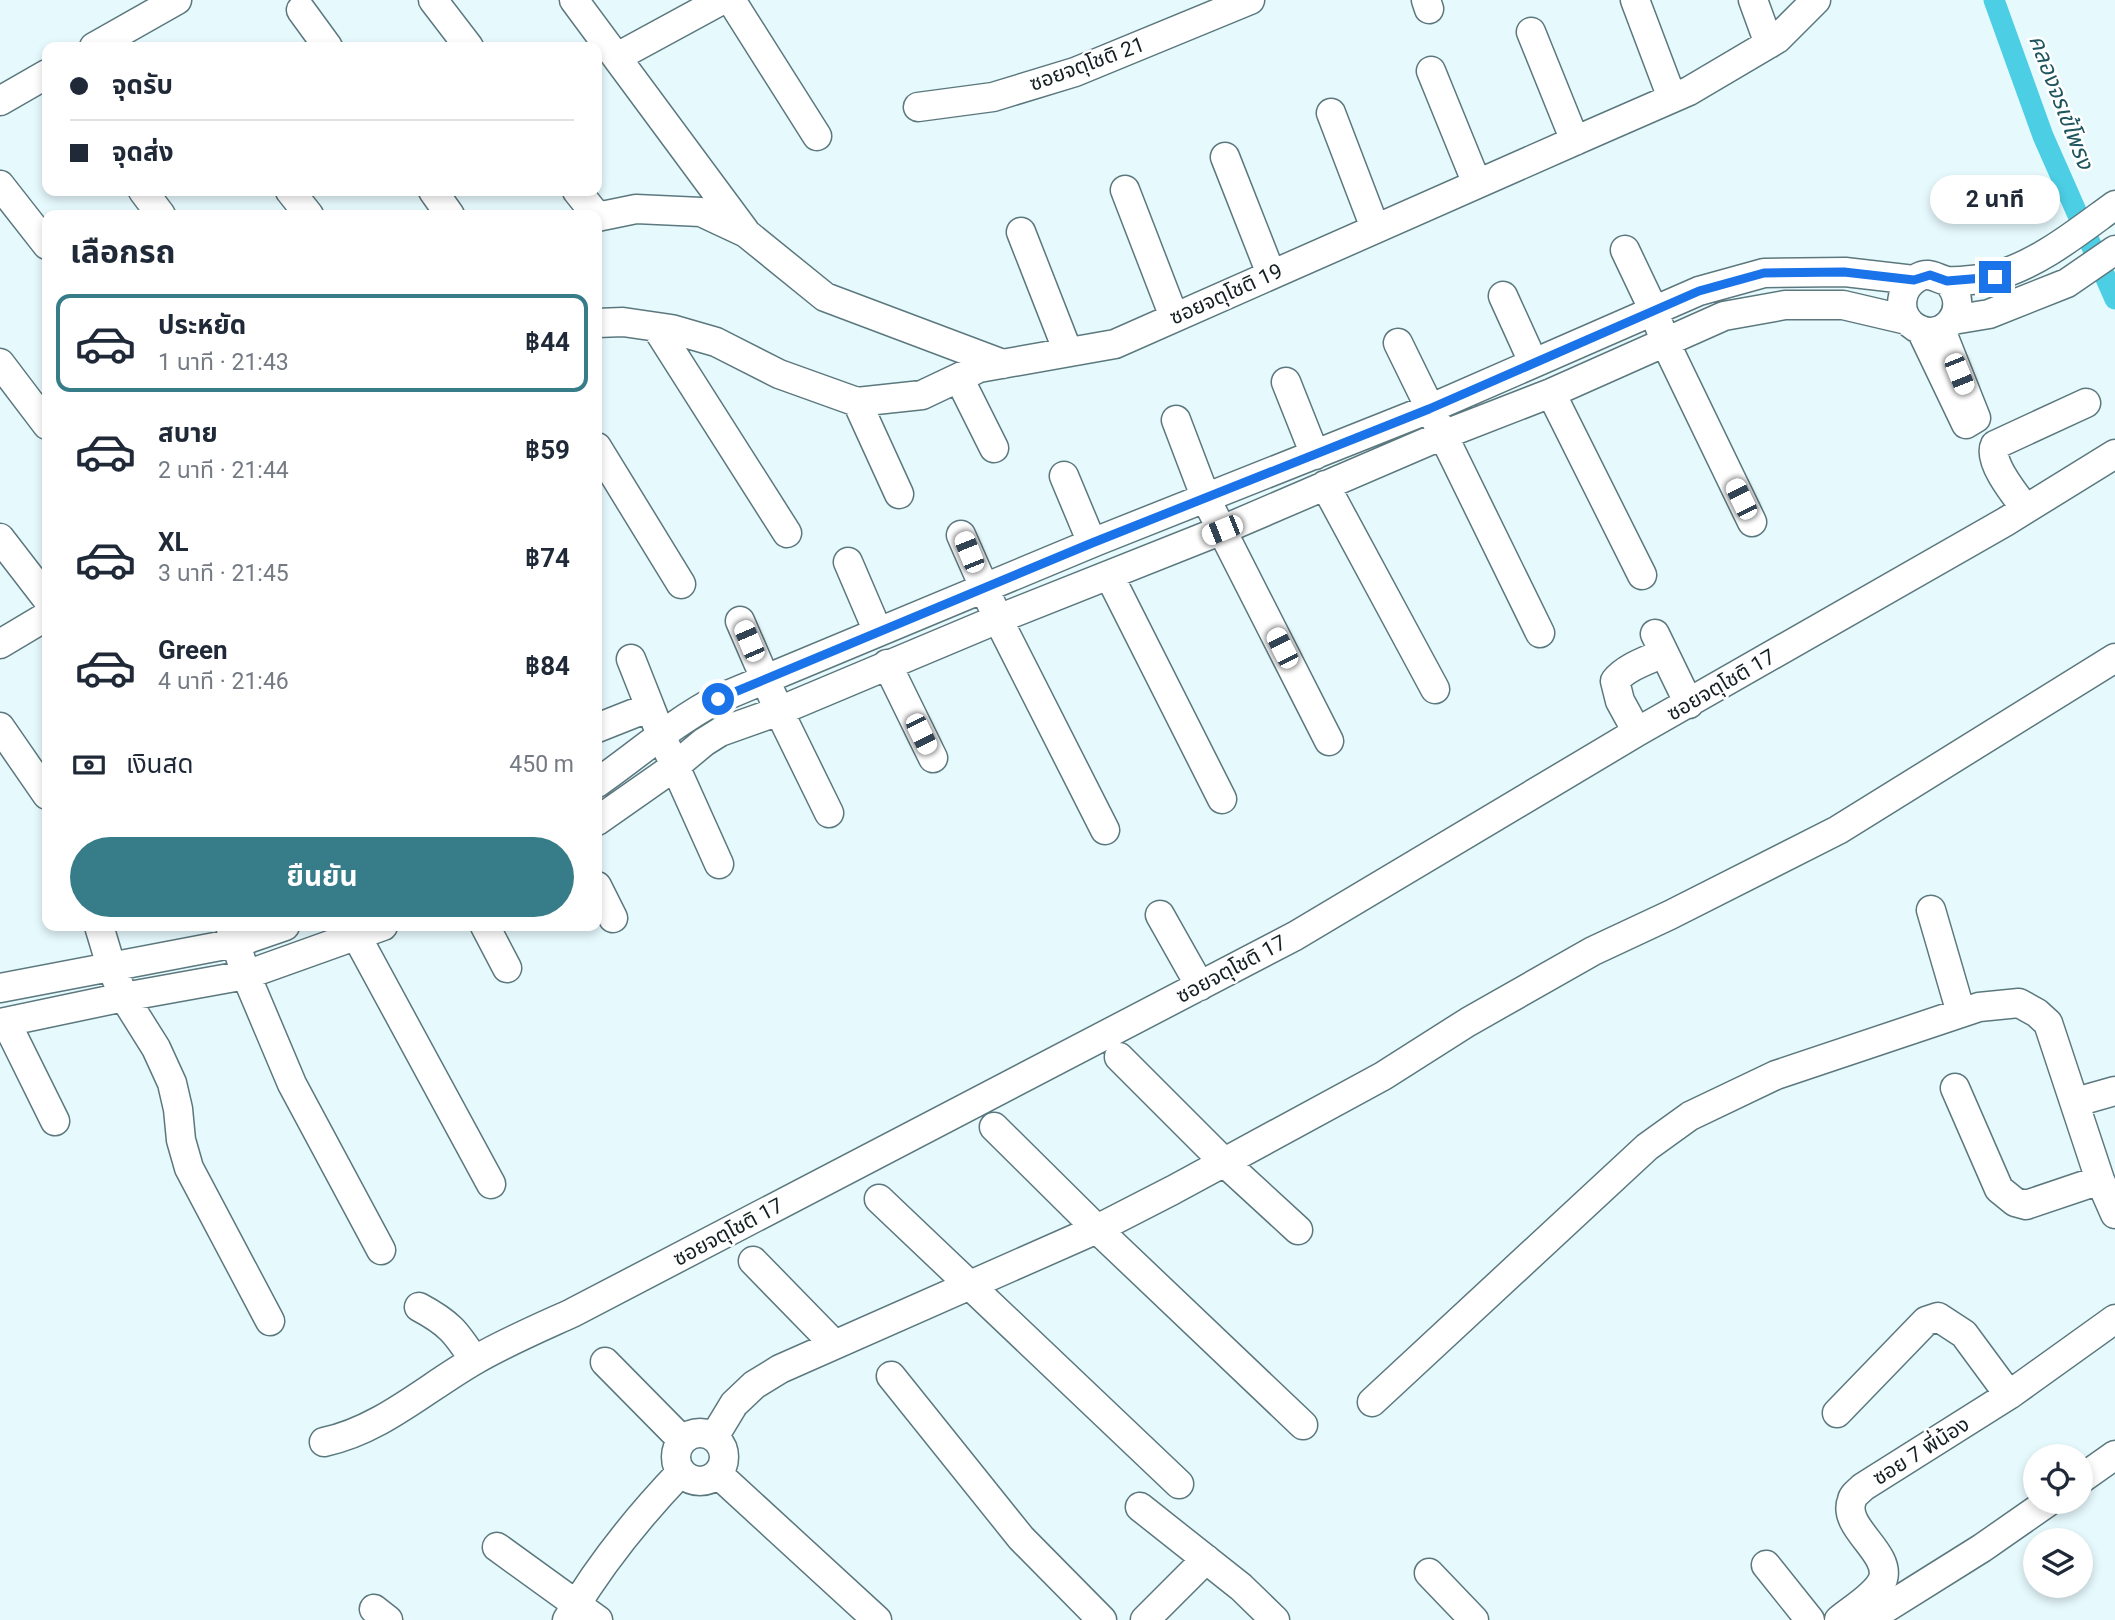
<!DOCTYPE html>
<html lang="th">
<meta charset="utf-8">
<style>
body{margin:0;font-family:Roboto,"Noto Sans Thai",sans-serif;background:#f2f2f3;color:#1f2937;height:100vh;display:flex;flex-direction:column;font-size:26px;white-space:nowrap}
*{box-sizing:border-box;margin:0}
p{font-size:23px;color:#747a83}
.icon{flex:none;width:38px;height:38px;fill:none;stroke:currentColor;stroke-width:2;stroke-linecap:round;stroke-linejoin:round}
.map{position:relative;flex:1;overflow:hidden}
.panel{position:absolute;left:42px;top:210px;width:560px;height:721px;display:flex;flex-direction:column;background:#fff;border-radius:14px;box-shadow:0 4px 10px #0003}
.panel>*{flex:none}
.top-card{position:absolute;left:42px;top:42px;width:560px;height:154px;border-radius:14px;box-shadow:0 4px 10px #0003;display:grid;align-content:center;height:154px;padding:0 28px;background:#fff}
.fabs{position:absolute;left:2023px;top:1444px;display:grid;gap:14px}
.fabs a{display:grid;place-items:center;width:70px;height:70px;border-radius:50%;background:#fff;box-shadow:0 4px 10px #0003;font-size:35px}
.end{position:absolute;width:32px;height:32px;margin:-16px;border:9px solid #1a73e8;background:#fff;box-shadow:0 0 0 4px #fff}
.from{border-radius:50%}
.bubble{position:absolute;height:49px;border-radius:24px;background:#fff;box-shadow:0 4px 10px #0003;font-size:23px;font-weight:700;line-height:49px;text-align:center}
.car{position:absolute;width:21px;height:42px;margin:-21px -10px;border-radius:9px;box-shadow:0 0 5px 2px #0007;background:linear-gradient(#fff 24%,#345 0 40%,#fff 0 76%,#345 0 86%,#fff 0)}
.top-card b{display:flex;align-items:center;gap:24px;height:66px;font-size:26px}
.top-card b+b{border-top:2px solid #e0e1e3}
.top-card i{width:18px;height:18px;background:#1f2937}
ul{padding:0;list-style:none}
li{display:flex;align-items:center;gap:21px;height:98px;margin:0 14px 10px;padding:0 14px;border:4px solid transparent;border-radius:14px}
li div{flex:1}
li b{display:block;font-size:26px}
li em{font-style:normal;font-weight:700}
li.current{border-color:#367c89}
li>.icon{width:63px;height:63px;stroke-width:1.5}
h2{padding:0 28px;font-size:32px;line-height:84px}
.pay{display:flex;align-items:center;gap:18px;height:77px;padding:0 28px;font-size:26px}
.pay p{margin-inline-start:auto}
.button{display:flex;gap:14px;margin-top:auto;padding:14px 28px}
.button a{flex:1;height:80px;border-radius:42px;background:#367c89;color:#fff;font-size:28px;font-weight:700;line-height:80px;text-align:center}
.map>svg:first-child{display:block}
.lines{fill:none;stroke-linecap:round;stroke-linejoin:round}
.canal{stroke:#4ccee5;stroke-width:21}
.minor-casing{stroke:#5b787e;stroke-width:31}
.minor{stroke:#fff;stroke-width:28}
.route{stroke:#1a73e8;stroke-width:9}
.labels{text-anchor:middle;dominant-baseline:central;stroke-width:5;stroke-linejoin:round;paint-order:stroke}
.street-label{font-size:21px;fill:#152023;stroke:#fff}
.water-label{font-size:23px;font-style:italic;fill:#1e555e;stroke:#fff}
</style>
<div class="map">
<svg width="2115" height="1620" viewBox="0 0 2115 1620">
<rect width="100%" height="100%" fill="#e6f9fd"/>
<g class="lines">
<!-- canal -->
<path class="canal" d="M1994,0L2043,136L2115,299"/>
<defs>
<path id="minor" d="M433,0L469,47
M574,0L745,231
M731,0L817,136
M1426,0L1429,9
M1635,0L1672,98
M1753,0L1769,44
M301,10L328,47
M1531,32L1575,141
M94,47L177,0
M617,57L722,0
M1431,71L1477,184
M0,101L47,74
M918,107L993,97L1075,72L1250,0
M1331,113L1375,228
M1225,157L1271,274
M0,185L47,245
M1125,190L1174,317
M143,191L161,215
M290,191L309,215
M433,191L450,215
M577,191L596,215
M597,217L636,209L701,212L746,233L825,297L1003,364
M1021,232L1068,352
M1625,250L1654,311L1665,342L1752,522
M1947,281C1975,309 1940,349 1911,324C1897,311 1900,288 1917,278C1929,271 1935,278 1947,281C1956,282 1987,279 1995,276C2039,264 2079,231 2115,205
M1503,296L1533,362
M1953,320L1989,314L2067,283L2115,250
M597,323L623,322L671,329L716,342L779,374L857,402L922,395L979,368L1115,344L1586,136L1689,91L1777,39L1816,0
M656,327L787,533
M1921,330L1966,424L1976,418L1941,330
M1398,343L1540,633
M0,363L47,425
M959,378L994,448
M1286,382L1315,455
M1551,393L1642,575
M857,402L899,494
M1176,420L1206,499L1329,741
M597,447L681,584
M1064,476L1092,543
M1325,485L1435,689
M2026,509C2016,496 1987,461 1995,445L2086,403
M961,535L998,619L1105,830
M0,538L47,599
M848,562L878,632
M1109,575L1222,799
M740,621L779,711L829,813
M1655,634L1689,704
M0,644L47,616
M631,659L650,707
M887,664L933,758
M0,727L47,795
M597,728L650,707L661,735L719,864
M1637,732L1620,701L1615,681C1626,667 1648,660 1664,653
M597,783C637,755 674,722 718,699L1097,541L1429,409L1699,291L1764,273L1845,272L1914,280
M597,821L674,767L704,742L720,732L779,711L998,619L1222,530L1443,435L1551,393L1724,316L1785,305H1843L1907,320
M597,886L613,918
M1931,910L1961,1013
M1160,915L1200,986
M99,926L111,966L124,997L156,1048L172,1083L178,1109L181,1140L189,1168L270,1321
M230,926L246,975L292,1084L381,1250
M485,926L507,968
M357,937L491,1184
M0,988L236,943L285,926
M6,1022L55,1121
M0,1023L124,997L246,975L383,926
M1119,1057L1224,1162L1298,1230
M1955,1088L1999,1189L2015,1202L2026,1205L2100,1180
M2076,1102L2115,1091
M994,1127L1097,1229L1303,1425
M879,1199L1179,1484
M753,1261L834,1344
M419,1307C449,1323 456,1332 474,1360
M605,1362L682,1440
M891,1376L1021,1538L1102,1620
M1372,1402L1647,1147L1690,1116L1776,1075L1979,1007L2019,1003L2037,1013L2048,1023L2100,1180L2115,1214
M1837,1413L1926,1321L1938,1317L1964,1334L2009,1395
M676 1457a24 24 0 1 1 48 0a24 24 0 1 1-48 0Z
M714,1437L734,1404L754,1385L780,1369L1097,1229L1173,1190L1383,1076L1468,1022L1593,951L1670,915L1838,830L2115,658
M324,1442C381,1430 426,1388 475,1360C506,1342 539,1328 572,1313L1295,936L1637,732L2005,522L2115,454
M718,1474L877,1620
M2081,1479L2115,1455
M1140,1507L1241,1587L1275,1620
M497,1547L598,1620
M1766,1565L1810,1620
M1429,1573L1474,1620
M374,1609L388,1620
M567,1620C599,1565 637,1518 681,1472
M1145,1620L1206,1559
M1839,1620C1852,1609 1877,1595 1883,1579C1891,1552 1841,1527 1852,1500C1853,1495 1859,1491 1863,1487L2009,1395L2115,1319
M1867,1620L1982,1548L2048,1502"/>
</defs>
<!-- minor casing -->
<use href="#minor" class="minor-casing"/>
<!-- minor -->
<use href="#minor" class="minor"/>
</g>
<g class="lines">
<!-- route -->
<path class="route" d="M718,699L1092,543L1429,409L1699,291L1764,273L1844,272L1914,280L1930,275L1947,281L1995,277"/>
</g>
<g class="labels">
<!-- street labels -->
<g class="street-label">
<text transform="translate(1087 64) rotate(-20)">ซอยจตุโชติ 21</text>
<text transform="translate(1226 294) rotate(-24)">ซอยจตุโชติ 19</text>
<text transform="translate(1721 685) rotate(-30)">ซอยจตุโชติ 17</text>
<text transform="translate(1231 969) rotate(-28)">ซอยจตุโชติ 17</text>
<text transform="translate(728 1232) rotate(-28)">ซอยจตุโชติ 17</text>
<text transform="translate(1921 1451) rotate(-32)">ซอย 7 พี่น้อง</text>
</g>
<!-- water labels -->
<g class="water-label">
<text transform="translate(2061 102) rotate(69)">คลองจรเข้โพรง</text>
</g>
</g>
</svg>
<div class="fabs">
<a><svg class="icon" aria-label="locate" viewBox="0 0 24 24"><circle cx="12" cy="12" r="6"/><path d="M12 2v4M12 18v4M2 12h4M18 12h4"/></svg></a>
<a><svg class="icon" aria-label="layers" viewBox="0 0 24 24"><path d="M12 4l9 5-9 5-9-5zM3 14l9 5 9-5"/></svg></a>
</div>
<i class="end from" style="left:718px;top:699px"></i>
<i class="end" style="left:1995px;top:277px"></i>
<div class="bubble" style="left:1930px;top:175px;width:130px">2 นาที</div>
<i class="car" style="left:1959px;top:374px;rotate:158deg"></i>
<i class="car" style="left:1741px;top:499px;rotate:334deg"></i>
<i class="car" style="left:1222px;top:530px;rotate:248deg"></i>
<i class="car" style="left:969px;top:552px;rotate:338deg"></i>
<i class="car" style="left:749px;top:641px;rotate:337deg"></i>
<i class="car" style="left:1282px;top:648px;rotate:333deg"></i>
<i class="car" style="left:921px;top:734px;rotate:154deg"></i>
<div class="top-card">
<b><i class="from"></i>จุดรับ</b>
<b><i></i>จุดส่ง</b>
</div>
<section class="panel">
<h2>เลือกรถ</h2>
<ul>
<li class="current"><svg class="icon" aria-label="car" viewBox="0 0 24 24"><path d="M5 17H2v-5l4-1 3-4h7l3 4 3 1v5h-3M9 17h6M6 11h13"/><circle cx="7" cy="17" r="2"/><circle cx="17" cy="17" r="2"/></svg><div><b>ประหยัด</b><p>1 นาที · 21:43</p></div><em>฿44</em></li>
<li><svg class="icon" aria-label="car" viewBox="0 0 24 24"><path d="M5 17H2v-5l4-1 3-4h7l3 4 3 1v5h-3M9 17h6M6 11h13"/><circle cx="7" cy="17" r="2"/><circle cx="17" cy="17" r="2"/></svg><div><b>สบาย</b><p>2 นาที · 21:44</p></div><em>฿59</em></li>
<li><svg class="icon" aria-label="car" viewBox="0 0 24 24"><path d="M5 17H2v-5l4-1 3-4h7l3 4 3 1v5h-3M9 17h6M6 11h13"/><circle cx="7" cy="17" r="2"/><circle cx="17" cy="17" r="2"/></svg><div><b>XL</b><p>3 นาที · 21:45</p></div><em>฿74</em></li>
<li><svg class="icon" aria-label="car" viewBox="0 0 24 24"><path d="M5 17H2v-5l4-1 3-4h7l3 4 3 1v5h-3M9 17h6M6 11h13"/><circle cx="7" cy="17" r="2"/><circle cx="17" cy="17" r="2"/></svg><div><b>Green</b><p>4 นาที · 21:46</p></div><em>฿84</em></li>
</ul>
<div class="pay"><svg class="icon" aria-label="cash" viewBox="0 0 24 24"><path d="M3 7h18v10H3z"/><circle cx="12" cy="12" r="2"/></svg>เงินสด<p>450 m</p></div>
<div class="button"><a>ยืนยัน</a></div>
</section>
</div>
